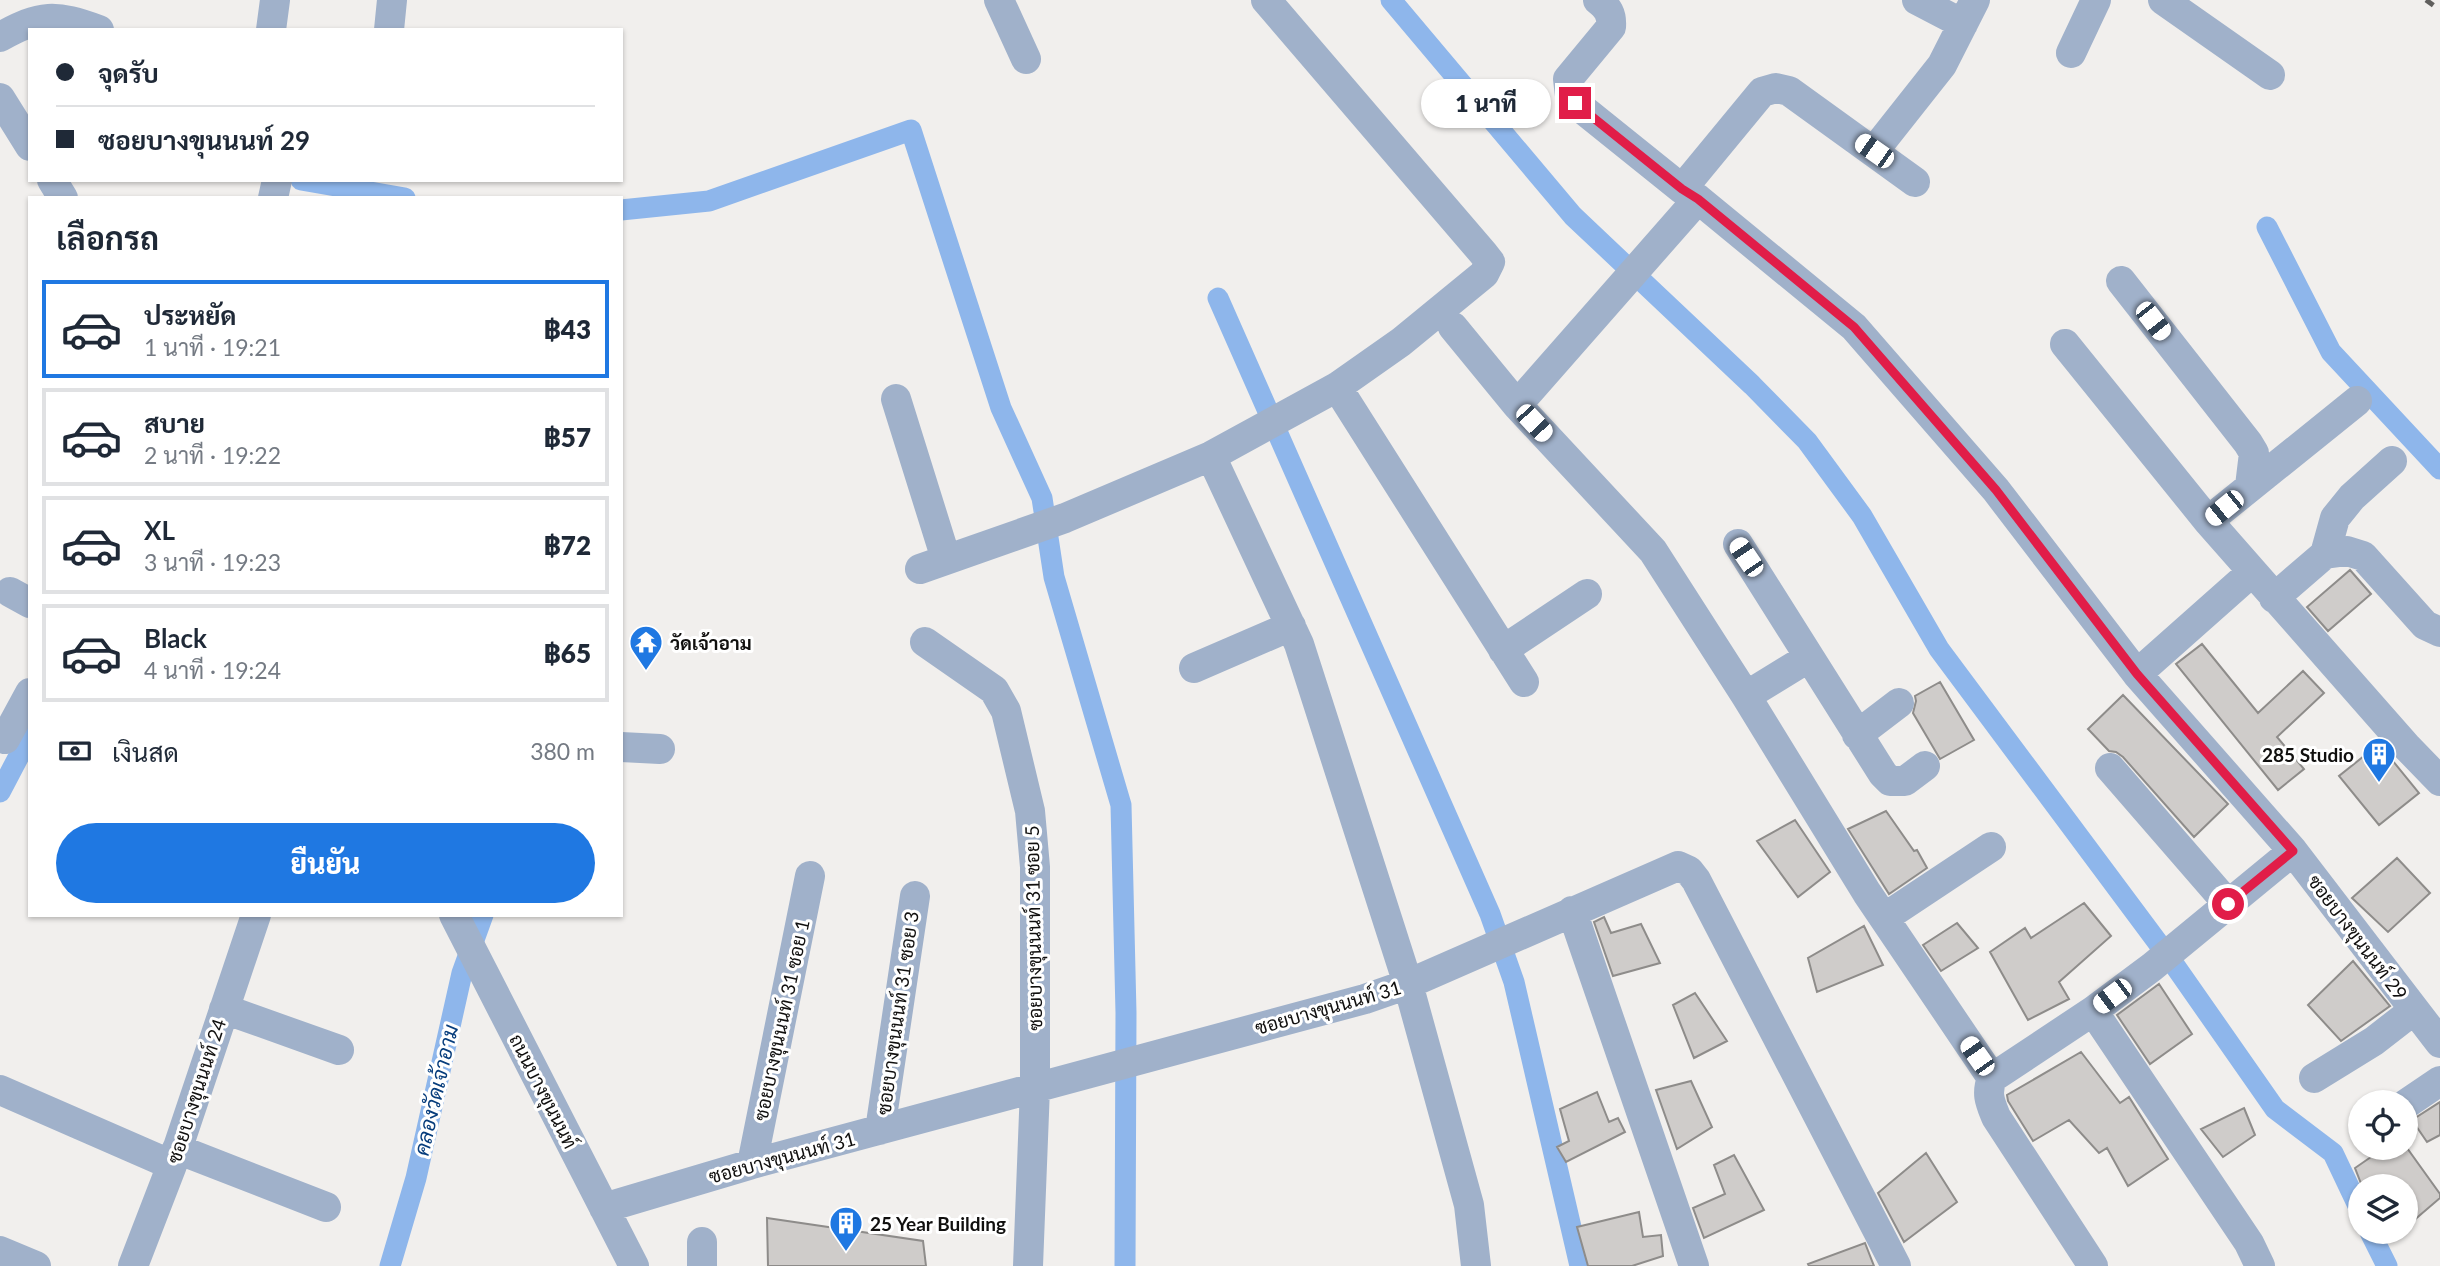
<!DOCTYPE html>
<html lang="th">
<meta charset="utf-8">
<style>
body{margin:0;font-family:Lato,Sarabun,sans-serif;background:#f6f6f7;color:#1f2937;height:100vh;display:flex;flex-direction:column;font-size:26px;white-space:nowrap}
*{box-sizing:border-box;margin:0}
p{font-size:23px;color:#747a83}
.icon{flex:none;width:38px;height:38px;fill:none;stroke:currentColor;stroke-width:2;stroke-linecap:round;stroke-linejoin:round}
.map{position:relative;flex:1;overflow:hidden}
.side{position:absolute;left:28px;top:196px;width:595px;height:721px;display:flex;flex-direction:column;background:#fff;border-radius:0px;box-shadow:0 2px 5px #0004}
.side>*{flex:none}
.top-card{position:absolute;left:28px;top:28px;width:595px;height:154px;border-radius:0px;box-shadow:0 2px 5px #0004;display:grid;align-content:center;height:154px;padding:0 28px;background:#fff}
.controls{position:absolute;left:2348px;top:1090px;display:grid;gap:14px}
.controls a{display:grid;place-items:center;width:70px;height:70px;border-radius:50%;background:#fff;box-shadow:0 2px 5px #0004;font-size:35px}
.end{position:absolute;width:32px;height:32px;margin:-16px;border:9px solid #e11d48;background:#fff;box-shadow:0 0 0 4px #fff}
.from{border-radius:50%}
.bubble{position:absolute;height:49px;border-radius:24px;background:#fff;box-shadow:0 2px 5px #0004;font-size:23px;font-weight:800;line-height:49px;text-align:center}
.car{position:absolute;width:21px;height:42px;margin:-21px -10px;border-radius:9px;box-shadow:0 0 5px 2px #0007;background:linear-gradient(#fff 24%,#345 0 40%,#fff 0 76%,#345 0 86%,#fff 0)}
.top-card b{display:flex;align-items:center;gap:24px;height:66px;font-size:26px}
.top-card b+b{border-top:2px solid #e0e1e3}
.top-card i{width:18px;height:18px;background:#1f2937}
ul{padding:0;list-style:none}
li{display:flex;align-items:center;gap:21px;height:98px;margin:0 14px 10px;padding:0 14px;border:4px solid #e0e1e3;border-radius:0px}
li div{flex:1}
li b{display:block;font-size:26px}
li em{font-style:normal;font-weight:800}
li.selected{border-color:#1f78e2}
li>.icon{width:63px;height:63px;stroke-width:1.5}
h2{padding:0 28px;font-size:32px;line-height:84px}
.pay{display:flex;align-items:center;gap:18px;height:77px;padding:0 28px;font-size:26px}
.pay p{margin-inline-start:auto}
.button{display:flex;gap:14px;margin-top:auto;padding:14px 28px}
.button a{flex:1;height:80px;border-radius:42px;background:#1f78e2;color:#fff;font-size:28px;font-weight:800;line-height:80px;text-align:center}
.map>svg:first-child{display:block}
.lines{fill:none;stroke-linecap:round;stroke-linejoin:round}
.canal{stroke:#8eb6eb;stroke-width:21}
.building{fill:#cfccca;stroke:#8e8c8a;stroke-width:2}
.minor{stroke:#a0b1ca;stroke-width:30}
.rail{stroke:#605f5d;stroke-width:5;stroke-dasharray:9 9;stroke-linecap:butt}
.route{stroke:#e11d48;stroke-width:9}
.labels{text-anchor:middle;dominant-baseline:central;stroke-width:6;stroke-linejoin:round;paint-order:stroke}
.poi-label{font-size:19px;font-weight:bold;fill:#100f0e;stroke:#fff;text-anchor:start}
.street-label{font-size:19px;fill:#100f0e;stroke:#fff}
.water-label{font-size:21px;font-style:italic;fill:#073d7c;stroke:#fff}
</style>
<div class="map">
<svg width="2440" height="1266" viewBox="0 0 2440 1266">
<rect width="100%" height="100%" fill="#f1efed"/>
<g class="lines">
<!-- canal -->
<path class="canal" d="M1391,0L1573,216L1752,385L1807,441L1862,516L1939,649L2173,963L2275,1109L2333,1153L2361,1212
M301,180L405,198
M621,210L709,201L911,130L1001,408L1042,498L1054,577L1121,805L1126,1013L1125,1266
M2267,227L2331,352L2440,469
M1218,298L1490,914L1514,982L1580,1266
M0,792L30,735
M2370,1232L2387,1266
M390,1266L416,1178L462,973L483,915"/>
</g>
<!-- building -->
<path class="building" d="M2350,570L2371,594L2328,631L2307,607Z
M2202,644L2258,713L2303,671L2324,693L2277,737L2304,769L2278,790L2176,664Z
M1940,682L1974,740L1940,759L1913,713L1916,701L1915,696Z
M2123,695L2228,804L2194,837L2123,757L2116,752L2109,751L2088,729Z
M2379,744L2419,793L2379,825L2339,776Z
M1886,811L1914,851L1917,850L1927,868L1889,894L1848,829Z
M1795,820L1830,872L1798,897L1757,841Z
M2397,858L2430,893L2388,932L2352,898Z
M2084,903L2111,936L2059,982L2069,999L2028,1020L1990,952L2025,928L2031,938Z
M1604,917L1611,933L1641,924L1660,963L1613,976L1594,922Z
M1957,923L1978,948L1941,971L1923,945Z
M1864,926L1883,965L1817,992L1808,958Z
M2353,961L2390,1006L2341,1041L2308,1005Z
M2159,984L2192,1034L2150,1064L2117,1015Z
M1695,993L1727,1041L1694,1058L1673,1005Z
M2081,1052L2120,1103L2129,1097L2168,1159L2128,1186L2107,1148L2099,1153L2069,1120L2033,1141L2008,1101L2007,1095Z
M1691,1081L1712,1127L1677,1149L1656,1090Z
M1597,1092L1609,1122L1618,1118L1625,1132L1566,1162L1557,1147L1569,1141L1560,1109Z
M2440,1102V1135L2427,1142L2412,1120Z
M2244,1108L2255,1135L2223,1157L2201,1129Z
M2384,1148H2407L2440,1194V1198L2406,1227V1186H2362L2355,1168Z
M1926,1153L1957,1202L1904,1242L1878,1193Z
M1734,1155L1764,1210L1704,1238L1693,1208L1725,1194L1714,1165Z
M1639,1212L1643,1237L1661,1235L1663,1256L1632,1266H1588L1577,1227Z
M767,1218L923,1241L926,1266H768Z
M1865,1243L1874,1266H1809L1808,1264Z"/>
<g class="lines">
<!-- minor -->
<path class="minor" d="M999,0L1026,59
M1598,0C1608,8 1612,14 1611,27L1568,79L1570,96L1575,103L1682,189L1698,199L1854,327L1996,490L2137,674L2293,851L2440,1043
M1917,0L1963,24
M2163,0L2270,75
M271,30L275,0
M389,30L392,0
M0,37C41,14 55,14 99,30
M2071,53L2096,0
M0,98L30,146
M1874,151L1942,65L1975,0
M52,180L63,198
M1682,189L1762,92L1776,88L1789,91L1915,182
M273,198L277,180
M2121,281L2248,443L2254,453L2250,486
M1453,327L1517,405L1653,551L1746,696L1867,893L1992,1078
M2065,344L2208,521L2406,746L2440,781
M1337,387L1524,682
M896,399L946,559
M1517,405L1698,199
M1211,456L1299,644L1408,984L1469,1205L1476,1266
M2208,521L2357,401
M1738,544L1883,774L1890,781H1905L1925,766
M2325,554L2335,518L2352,497L2392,461
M920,569L1065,518L1211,456L1337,387L1401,342L1484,274L1490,262L1483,253L1266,0
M10,592L30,603
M2274,598L2325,554L2347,551L2363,556L2425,625L2440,632
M925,642L994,690L1006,711L1030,811L1035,867V1088L1028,1266
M1503,650L1587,594
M1194,668L1291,626
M2137,674L2252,572
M1746,696L1808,658
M1857,735L1899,703
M5,739L30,693
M621,747L660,749
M2110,768L2228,904
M1572,911L1694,1266
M454,915L634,1266
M1884,918L1991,847
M224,1009L339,1050
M2093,1011L2249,1243L2260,1266
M2314,1078L2374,1041L2414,1010
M0,1090L172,1165
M2406,1104L2440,1081
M880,1130L915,896
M177,1149L326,1207
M752,1164L810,876
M604,1208L752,1164L1365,999L1408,984L1678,866L1689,871L1696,880L1896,1266
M702,1242V1266
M0,1251L36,1266
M133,1266L172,1165L256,915
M2093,1266L1996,1117C1990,1102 1986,1094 1992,1078L2093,1011L2152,967L2293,851"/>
<!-- rail -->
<path class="rail" d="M2426,0L2440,10"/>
</g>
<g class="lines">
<!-- route -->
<path class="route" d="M1575,103L1682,189L1698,199L1854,327L1996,490L2137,674L2293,851L2228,904"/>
</g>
<!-- icons -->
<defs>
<symbol id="temple-pin" viewBox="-11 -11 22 30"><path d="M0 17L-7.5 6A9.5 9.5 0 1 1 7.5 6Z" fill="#1f78e2" stroke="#fff"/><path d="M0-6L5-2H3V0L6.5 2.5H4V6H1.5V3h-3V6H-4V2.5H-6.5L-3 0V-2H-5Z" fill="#fff"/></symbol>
<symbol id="building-pin" viewBox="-11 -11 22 30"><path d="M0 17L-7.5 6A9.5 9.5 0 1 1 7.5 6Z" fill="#1f78e2" stroke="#fff"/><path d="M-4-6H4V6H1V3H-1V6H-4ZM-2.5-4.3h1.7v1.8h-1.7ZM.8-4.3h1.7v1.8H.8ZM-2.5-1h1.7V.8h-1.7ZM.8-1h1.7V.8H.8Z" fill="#fff"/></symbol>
</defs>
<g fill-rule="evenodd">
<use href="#temple-pin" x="627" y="623" width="38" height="52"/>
<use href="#building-pin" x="2360" y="735" width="38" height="52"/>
<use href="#building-pin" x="827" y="1204" width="38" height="52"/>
</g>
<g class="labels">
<!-- poi labels -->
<g class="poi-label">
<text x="670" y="642">วัดเจ้าอาม</text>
<text x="2354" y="754" text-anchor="end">285 Studio</text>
<text x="870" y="1223">25 Year Building</text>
</g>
<!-- street labels -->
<g class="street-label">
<text transform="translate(1033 928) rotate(-91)">ซอยบางขุนนนท์ 31 ซอย 5</text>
<text transform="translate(2358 937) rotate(53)">ซอยบางขุนนนท์ 29</text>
<text transform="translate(1328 1007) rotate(-16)">ซอยบางขุนนนท์ 31</text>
<text transform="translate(897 1013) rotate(-82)">ซอยบางขุนนนท์ 31 ซอย 3</text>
<text transform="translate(781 1020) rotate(-78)">ซอยบางขุนนนท์ 31 ซอย 1</text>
<text transform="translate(196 1091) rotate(-72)">ซอยบางขุนนนท์ 24</text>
<text transform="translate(544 1091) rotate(63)">ถนนบางขุนนนท์</text>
<text transform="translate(782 1157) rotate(-15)">ซอยบางขุนนนท์ 31</text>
</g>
<!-- water labels -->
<g class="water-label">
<text transform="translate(435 1090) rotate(-77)">คลองวัดเจ้าอาม</text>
</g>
</g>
</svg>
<div class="controls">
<a><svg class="icon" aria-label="locate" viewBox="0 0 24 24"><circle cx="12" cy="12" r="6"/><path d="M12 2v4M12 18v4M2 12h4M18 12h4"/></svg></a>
<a><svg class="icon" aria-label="layers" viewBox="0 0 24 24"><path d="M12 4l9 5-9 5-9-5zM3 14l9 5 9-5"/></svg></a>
</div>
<i class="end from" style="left:2228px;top:904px"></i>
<i class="end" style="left:1575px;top:103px"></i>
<div class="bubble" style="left:1421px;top:79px;width:130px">1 นาที</div>
<i class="car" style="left:1874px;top:151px;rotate:305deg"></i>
<i class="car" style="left:2153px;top:321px;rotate:142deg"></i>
<i class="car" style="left:1534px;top:423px;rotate:137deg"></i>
<i class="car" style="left:2224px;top:508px;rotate:231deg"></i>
<i class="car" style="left:1746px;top:557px;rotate:326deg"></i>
<i class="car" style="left:2112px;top:996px;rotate:233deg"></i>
<i class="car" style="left:1977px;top:1056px;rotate:325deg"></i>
<div class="top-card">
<b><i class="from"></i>จุดรับ</b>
<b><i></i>ซอยบางขุนนนท์ 29</b>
</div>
<section class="side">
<h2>เลือกรถ</h2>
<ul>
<li class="selected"><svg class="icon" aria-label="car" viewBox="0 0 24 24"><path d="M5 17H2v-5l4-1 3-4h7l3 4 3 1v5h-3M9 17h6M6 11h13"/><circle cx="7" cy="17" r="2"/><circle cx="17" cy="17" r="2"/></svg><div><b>ประหยัด</b><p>1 นาที · 19:21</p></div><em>฿43</em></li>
<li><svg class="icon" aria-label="car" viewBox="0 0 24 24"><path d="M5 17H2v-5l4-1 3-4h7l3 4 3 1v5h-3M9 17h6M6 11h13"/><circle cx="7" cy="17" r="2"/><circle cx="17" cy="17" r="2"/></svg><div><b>สบาย</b><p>2 นาที · 19:22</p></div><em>฿57</em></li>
<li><svg class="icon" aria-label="car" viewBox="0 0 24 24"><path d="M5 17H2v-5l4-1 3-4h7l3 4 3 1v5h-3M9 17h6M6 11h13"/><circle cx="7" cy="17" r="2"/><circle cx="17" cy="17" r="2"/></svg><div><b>XL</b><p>3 นาที · 19:23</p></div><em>฿72</em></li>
<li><svg class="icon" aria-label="car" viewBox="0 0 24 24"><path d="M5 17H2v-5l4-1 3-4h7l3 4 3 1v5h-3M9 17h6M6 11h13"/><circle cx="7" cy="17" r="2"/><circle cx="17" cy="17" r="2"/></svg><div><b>Black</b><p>4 นาที · 19:24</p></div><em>฿65</em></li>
</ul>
<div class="pay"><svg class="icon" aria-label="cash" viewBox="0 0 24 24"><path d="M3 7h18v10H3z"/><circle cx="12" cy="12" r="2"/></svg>เงินสด<p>380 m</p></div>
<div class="button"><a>ยืนยัน</a></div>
</section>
</div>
